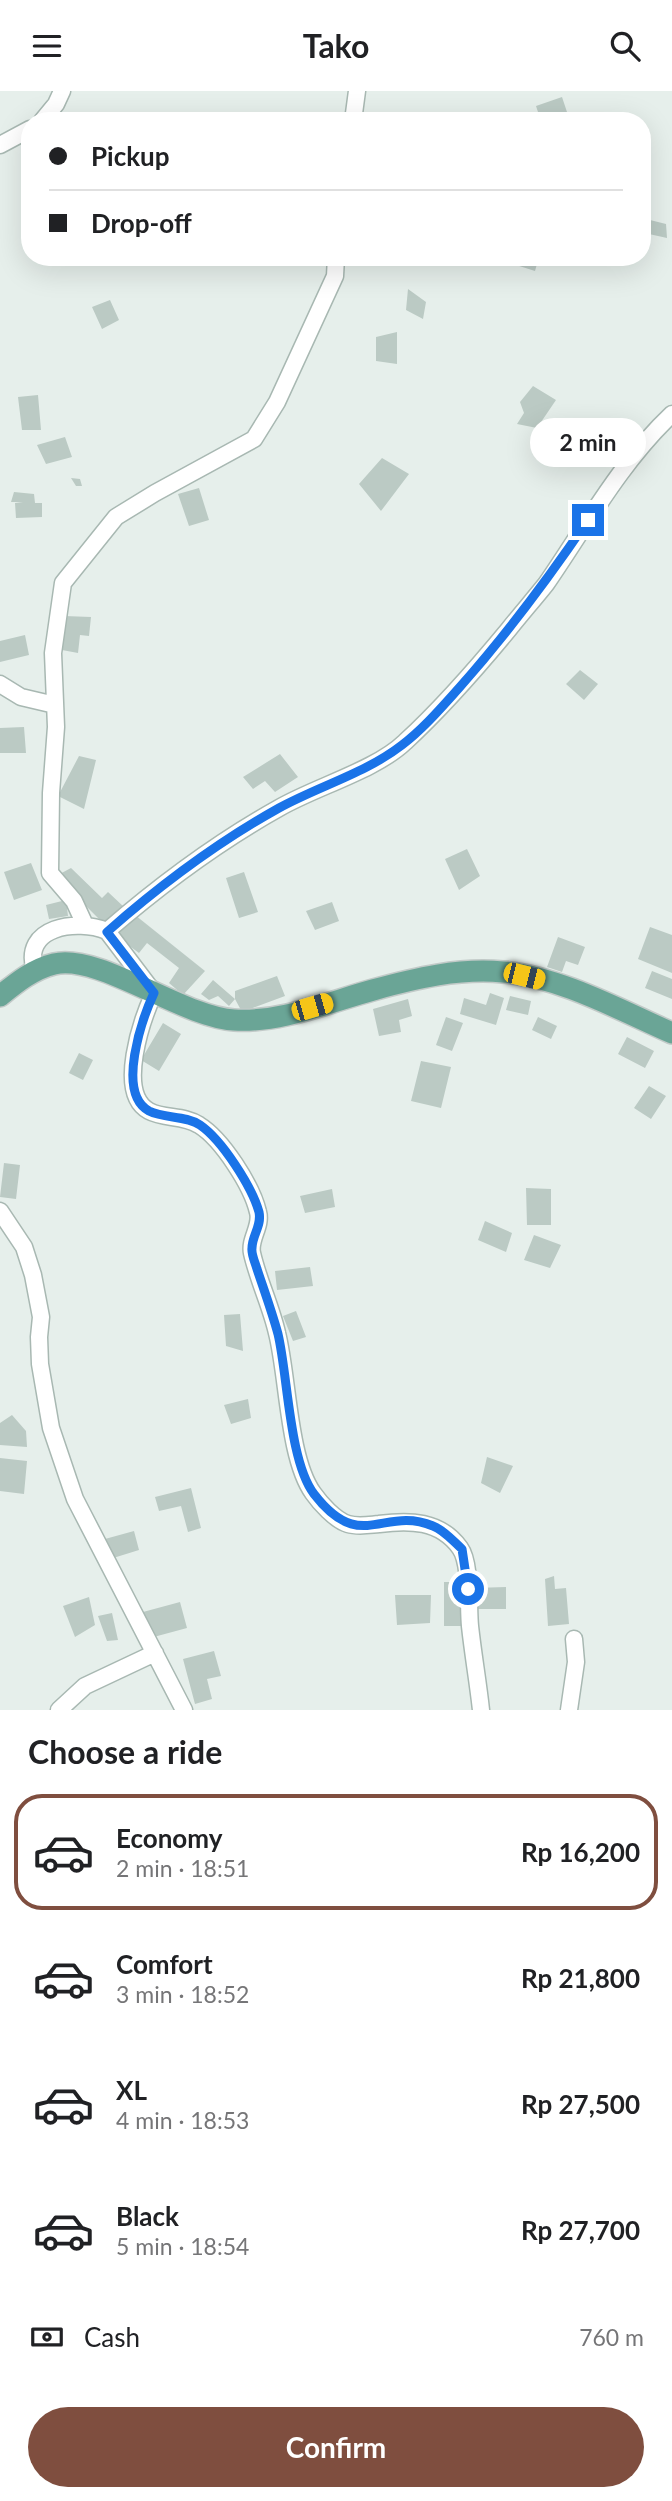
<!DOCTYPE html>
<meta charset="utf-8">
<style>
body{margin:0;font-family:Lato,sans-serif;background:#f2f2f2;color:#202124;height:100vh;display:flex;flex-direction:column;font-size:26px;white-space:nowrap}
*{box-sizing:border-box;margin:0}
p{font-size:23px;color:#757577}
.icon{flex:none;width:38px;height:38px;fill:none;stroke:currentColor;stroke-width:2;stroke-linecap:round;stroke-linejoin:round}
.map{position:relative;height:1619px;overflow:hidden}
.panel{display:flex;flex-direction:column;background:#fff;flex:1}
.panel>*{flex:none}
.guide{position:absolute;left:21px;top:21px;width:630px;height:154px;border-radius:28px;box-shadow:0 7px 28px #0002;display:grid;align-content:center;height:154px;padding:0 28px;background:#fff}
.end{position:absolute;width:32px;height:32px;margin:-16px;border:9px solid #1a73e8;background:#fff;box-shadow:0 0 0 4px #fff}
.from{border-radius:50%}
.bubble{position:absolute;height:49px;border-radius:24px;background:#fff;box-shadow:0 7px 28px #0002;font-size:23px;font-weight:700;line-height:49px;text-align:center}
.car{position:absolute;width:21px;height:42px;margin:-21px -10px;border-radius:9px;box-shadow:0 0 5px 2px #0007;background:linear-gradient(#f5c518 24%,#345 0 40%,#f5c518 0 76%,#345 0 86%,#f5c518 0)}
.guide b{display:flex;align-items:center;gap:24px;height:66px;font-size:26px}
.guide b+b{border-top:2px solid #e0e0e0}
.guide i{width:18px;height:18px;background:#202124}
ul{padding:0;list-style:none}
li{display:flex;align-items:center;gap:21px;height:116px;margin:0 14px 10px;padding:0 14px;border:4px solid transparent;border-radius:28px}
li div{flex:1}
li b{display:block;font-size:26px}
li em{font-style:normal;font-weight:700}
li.current{border-color:#7f4e3f}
li>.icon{width:63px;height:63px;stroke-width:1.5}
h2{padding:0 28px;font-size:32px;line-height:84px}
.pay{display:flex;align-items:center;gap:18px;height:77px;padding:0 28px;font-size:26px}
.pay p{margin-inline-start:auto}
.cta{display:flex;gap:14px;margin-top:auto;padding:14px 28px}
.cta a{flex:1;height:80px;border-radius:42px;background:#7f4e3f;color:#fff;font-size:28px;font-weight:700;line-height:80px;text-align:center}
header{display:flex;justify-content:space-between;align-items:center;height:91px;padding:0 28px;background:#fff;font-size:32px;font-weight:700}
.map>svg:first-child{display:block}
.building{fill:#bbcac4}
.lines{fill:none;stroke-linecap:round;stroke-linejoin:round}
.minor-casing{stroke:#a8b8b2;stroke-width:19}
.major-casing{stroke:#c2cac8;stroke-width:24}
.minor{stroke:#fff;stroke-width:16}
.major{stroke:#6aa596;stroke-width:21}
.route{stroke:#1a73e8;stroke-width:9}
</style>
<header><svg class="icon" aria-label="menu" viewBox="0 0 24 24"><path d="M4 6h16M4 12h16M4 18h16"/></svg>Tako<svg class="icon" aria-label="search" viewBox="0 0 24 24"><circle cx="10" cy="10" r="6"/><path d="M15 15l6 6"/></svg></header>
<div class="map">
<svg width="672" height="1619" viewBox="0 0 672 1619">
<rect width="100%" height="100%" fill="#e6efeb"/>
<!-- building -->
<path class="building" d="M562,6L569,27L561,30H541L536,15Z
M642,127L666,133L667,147L649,143L642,157Z
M252,166H270L256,172Z
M515,166H539L535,180L513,173Z
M408,198L426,211L423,228L406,219Z
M110,209L119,229L102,238L92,216Z
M397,241V273L376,270V246Z
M533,295L556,309L537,337L517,333L524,322L520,311Z
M38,304L41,339H22L18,306Z
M65,346L72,366L46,373L37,354Z
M382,367L409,383L381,420L359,393Z
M71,387L80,388L82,395H76Z
M199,397L209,429L189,435L178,403Z
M14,401L34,403L35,412H42V426L16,427L15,412L23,411H11Z
M64,525L91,526L89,545L80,544L78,562L62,559Z
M25,544L29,564L0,571V550Z
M580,579L598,593L584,609L566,593Z
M24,636L26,662H0V637Z
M280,663L298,686L275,701L265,690L253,698L243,686Z
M79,665L96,669L84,718L58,705Z
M467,758L480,785L459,799L445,768Z
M31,772L42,799L14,809L4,781Z
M71,777L102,807L108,801L124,816L105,834L56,785Z
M244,781L258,821L239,827L226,787Z
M66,809L68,825L49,828L46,814Z
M332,811L339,830L315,839L306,820Z
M135,824L205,880L183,904L169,892L179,877L147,852L139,862L116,845Z
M650,836L672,844V882L638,868Z
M558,846L585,856L578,874L566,870L562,881L547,876Z
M652,880L672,888V908L645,897Z
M277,885L285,905L242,921L235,908L229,915L218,905L209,909L201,903L213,889L235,908V900Z
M490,902L504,907L496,934L460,923L464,907L486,914Z
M510,905L531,910L528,924L506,919Z
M408,908L412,925L399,929L401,941L379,945L373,918Z
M446,926L463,932L452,960L436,954Z
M538,926L557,935L551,948L532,939Z
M163,932L181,943L159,980L141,969Z
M627,946L654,960L645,977L618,963Z
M79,962L93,969L83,989L69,982Z
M421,970L451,976L441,1017L411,1010Z
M649,995L666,1005L651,1028L634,1017Z
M4,1072L20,1074L16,1108L0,1106Z
M526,1097L551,1098V1134H527Z
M332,1098L335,1116L305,1122L300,1105Z
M485,1130L512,1142L506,1161L478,1149Z
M534,1144L561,1154L550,1177L524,1169Z
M310,1176L313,1195L277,1199L275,1180Z
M296,1220L306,1246L293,1250L283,1225Z
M240,1223L243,1260L226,1255L224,1224Z
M248,1308L251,1327L231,1333L224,1314Z
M12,1324L26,1340L27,1356L0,1354V1332Z
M487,1366L513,1375L500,1402L481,1392Z
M0,1367L27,1370L24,1403L0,1400Z
M191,1397L201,1437L188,1441L181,1415L159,1420L155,1406Z
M134,1440L139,1459L110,1468L105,1448Z
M554,1485L555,1498L566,1497L569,1533L548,1535L545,1488Z
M444,1491H463V1535H444Z
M506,1496V1518H475L474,1497Z
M395,1504H431L430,1532L397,1534Z
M89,1506L95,1534L75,1546L63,1515Z
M180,1511L187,1537L150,1547L143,1521Z
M112,1522L118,1549L107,1550L98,1525Z
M214,1560L221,1585L207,1588L212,1608L195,1613L183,1568Z"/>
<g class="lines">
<defs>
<path id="minor" d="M42,30L56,13L62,0
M353,30L357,0
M0,54L30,38
M0,593L21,606L55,614
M85,834L74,810L50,782L51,702L56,636L53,562L63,492L116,426L155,402L254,348L277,311L335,185L336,166
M107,840L154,902C142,928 116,1002 149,1020C164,1028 184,1024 199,1034C222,1048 252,1095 258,1121C262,1135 249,1148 252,1162C258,1189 271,1215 277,1242C288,1285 288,1367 313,1402C320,1412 335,1429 348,1433C358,1436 368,1434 379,1433C409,1429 440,1429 460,1457C471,1472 468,1515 470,1535C473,1563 478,1591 481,1619
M35,880C21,835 77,828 107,840C159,795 218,751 279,717C315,696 376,679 405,651C443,616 476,578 509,538C521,523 534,508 546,493C586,435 620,372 672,323
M0,1120L24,1156L33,1184L41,1226L39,1246L40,1273L51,1337L75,1408L184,1619
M59,1619L85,1595L155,1562
M569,1619L576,1571L574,1548"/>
<path id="major" d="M0,905C16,892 33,878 54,873C99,862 182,926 234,929C280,932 329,911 373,899C416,887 459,877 503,881C558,885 622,920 672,942"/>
</defs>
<!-- minor casing -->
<use href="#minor" class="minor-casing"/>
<!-- major casing -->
<use href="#major" class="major-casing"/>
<!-- minor -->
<use href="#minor" class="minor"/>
<!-- major -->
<use href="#major" class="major"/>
</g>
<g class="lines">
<!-- route -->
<path class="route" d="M468,1498L462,1458C453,1450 444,1439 433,1435C383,1414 361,1464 314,1403C289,1370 288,1285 278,1243C272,1221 264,1199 257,1178C255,1171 251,1163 252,1157C252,1144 262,1135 259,1121C252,1096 222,1049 200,1034C185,1024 165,1028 149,1020C116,1002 142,928 154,902L107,841C158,796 220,750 279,717C319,695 366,682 402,654C423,638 441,617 459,597C506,544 548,488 588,429"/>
</g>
</svg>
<i class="end from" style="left:468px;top:1498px"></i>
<i class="end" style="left:588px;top:429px"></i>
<div class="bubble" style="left:530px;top:327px;width:116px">2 min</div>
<i class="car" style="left:524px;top:885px;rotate:104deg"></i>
<i class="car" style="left:312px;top:916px;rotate:74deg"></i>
<div class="guide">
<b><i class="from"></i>Pickup</b>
<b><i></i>Drop-off</b>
</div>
</div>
<section class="panel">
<h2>Choose a ride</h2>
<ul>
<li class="current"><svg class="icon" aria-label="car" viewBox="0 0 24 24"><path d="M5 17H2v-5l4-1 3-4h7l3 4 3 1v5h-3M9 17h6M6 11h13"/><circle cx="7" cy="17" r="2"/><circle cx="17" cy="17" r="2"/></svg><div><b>Economy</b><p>2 min · 18:51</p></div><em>Rp 16,200</em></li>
<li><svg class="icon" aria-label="car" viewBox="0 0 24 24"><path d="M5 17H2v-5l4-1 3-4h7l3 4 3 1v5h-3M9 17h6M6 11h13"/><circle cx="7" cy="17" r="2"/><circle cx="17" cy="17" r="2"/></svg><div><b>Comfort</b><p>3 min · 18:52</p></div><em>Rp 21,800</em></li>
<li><svg class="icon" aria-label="car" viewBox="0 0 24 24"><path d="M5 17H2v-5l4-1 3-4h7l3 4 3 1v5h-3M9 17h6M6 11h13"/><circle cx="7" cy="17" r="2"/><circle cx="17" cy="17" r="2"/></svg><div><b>XL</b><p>4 min · 18:53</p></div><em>Rp 27,500</em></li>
<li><svg class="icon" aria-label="car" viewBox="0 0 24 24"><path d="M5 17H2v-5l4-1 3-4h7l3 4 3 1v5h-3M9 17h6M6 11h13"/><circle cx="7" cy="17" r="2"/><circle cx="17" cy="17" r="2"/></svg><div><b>Black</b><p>5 min · 18:54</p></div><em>Rp 27,700</em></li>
</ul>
<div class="pay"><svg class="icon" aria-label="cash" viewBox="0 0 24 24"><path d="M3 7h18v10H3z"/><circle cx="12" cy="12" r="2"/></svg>Cash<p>760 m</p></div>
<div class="cta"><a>Confirm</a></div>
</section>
